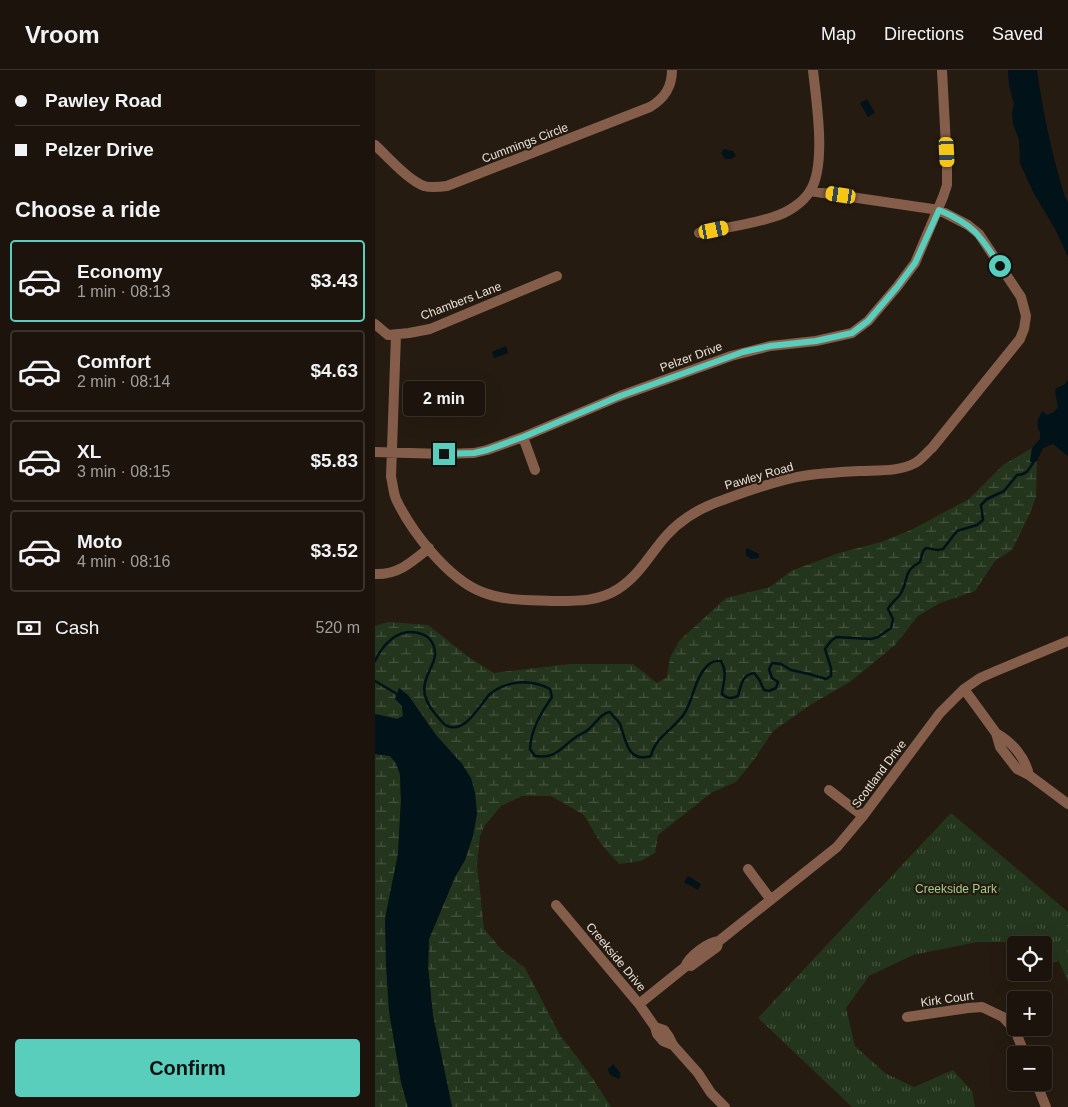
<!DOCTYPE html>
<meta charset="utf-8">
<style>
body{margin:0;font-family:Helvetica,sans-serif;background:#29211a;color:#f1f3f6;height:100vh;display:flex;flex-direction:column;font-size:19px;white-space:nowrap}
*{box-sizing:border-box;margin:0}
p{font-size:16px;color:#a09e9d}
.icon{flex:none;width:28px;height:28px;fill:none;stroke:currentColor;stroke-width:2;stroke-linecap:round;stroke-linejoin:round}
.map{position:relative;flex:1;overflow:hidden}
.side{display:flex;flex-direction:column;background:#1c140c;width:375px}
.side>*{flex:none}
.guide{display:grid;align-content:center;height:110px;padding:0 15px;background:#1c140c}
.tools{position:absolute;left:632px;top:866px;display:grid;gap:10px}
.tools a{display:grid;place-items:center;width:45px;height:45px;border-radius:5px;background:#1c140c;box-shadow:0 5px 20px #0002,0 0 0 1px #3a332d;font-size:25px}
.end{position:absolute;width:22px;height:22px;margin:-11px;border:6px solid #5acebd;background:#111;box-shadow:0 0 0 2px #111}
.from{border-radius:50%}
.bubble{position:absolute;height:35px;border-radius:5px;background:#1c140c;box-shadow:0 5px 20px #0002,0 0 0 1px #3a332d;font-size:16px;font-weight:700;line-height:35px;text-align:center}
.car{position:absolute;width:15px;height:30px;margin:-15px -8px;border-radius:6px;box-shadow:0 0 4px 1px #0007;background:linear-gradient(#f5c518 24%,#345 0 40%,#f5c518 0 76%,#345 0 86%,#f5c518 0)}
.guide b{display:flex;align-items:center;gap:18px;height:48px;font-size:19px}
.guide b+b{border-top:1px solid #3a332d}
.guide i{width:12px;height:12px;background:#f1f3f6}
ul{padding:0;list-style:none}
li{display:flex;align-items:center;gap:15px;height:82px;margin:0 10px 8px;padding:0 5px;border:2px solid #3a332d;border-radius:5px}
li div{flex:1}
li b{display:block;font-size:19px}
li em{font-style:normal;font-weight:700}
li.current{border-color:#5acebd}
li>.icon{width:45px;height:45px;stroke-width:1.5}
h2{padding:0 15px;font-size:22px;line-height:60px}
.pay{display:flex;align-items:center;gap:12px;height:55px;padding:0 15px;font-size:19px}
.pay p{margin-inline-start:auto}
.primary-button{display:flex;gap:10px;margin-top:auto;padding:10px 15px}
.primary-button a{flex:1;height:58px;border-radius:5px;background:#5acebd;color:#111;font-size:20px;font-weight:700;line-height:58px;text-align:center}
header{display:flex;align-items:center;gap:30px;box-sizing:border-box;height:70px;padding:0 25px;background:#1c140c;border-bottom:1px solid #3a332d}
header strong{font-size:24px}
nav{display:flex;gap:28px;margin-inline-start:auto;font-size:18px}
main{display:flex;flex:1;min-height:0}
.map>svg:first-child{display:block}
.wetland{fill:url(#wetland-marsh)}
.park{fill:url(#park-tufts)}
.water{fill:#021219}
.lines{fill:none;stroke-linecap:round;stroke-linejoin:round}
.stream{stroke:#021219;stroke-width:2.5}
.minor{stroke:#855e4b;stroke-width:10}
.route{stroke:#5acebd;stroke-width:6}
.labels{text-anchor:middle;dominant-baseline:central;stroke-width:4.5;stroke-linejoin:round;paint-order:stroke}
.street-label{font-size:12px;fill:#e8e0d9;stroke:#261b10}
.park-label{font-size:12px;fill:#9fcd8c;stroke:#261b10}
</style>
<header>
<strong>Vroom</strong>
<nav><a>Map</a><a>Directions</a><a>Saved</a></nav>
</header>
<main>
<section class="side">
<div class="guide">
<b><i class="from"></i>Pawley Road</b>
<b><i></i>Pelzer Drive</b>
</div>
<h2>Choose a ride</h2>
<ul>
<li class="current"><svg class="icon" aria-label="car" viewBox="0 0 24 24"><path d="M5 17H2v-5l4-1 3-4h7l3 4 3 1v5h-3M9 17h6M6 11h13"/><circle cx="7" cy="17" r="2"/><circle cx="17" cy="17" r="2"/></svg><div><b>Economy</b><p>1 min · 08:13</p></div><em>$3.43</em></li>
<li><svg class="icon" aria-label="car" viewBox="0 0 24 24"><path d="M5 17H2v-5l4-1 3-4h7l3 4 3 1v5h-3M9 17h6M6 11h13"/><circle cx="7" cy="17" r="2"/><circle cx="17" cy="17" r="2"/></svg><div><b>Comfort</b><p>2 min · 08:14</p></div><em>$4.63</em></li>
<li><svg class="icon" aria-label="car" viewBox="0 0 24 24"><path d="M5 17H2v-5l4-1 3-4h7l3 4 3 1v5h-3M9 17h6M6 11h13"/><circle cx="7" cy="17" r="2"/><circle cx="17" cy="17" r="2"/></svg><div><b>XL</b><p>3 min · 08:15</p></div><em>$5.83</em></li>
<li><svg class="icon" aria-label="car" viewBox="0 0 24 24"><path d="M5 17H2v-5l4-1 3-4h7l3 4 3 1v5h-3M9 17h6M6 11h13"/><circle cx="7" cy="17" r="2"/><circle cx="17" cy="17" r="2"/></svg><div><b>Moto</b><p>4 min · 08:16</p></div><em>$3.52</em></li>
</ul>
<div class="pay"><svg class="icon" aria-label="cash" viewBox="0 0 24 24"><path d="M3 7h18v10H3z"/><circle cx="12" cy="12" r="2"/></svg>Cash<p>520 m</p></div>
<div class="primary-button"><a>Confirm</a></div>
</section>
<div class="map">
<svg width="693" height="1037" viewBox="0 0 693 1037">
<defs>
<pattern id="wetland-marsh" width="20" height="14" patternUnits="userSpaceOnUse" patternTransform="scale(1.25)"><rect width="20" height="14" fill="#24351d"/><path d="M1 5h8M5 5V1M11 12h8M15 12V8" fill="none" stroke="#44523d"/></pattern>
<pattern id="park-tufts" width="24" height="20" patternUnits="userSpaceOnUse" patternTransform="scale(1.25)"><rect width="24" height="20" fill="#24351d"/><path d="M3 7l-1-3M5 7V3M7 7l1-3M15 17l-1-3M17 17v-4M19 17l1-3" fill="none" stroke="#44523d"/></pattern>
</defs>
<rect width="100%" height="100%" fill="#261b10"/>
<!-- wetland -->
<path class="wetland" d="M657,378L655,391L658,393L662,391L661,427L655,443L637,480L620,491L600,521L565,533L543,546L520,575L475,612L435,635L398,661L378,691L361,712L336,723L283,765L280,783L266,791L244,794L226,774L209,745L176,726H147L126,736L110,755L105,766L102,795L109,859L127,880L150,898L185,965L214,1003L236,1037H77L58,946L53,897L54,869L80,807L90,790L98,766L102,743L87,694L61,665L33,625L27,636L28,646L22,649L0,644V556L13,552L53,555L95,588L119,603L195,594H258L282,613L292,607L295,588L304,571L351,528L395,517L416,501L464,483L506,472L536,460L594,429L628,395Z
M0,684L15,686L21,693L25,704L26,731L23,784L10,849L14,941L26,1012L33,1037H0Z"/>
<!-- park -->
<path class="park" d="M576,743L693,842V912L684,891L669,895V875H643L639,872H602L538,885L494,906L471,938L480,976L510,1003L539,1017L578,1000L597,1021L600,1037H477L383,948Z"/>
<!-- water -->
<path class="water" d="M633,0H662C668,43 677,85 690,127L693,132V187L680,159L658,122L645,93L644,70L638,54L637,43L639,34L634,15Z
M492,29L500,43L493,47L485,33Z
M349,79L358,81L361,86L356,89H350L346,83Z
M131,276L133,283L119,288L117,282Z
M693,310V386L678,374L668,378L662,391L658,393L655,391L657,378L665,369V362C660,355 663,348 667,341L672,345L679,342L683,337L680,322L681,318L689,315Z
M372,478L384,484V488L376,489L371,485V480Z
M24,618L33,625L61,665L87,694L96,708L100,723L102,743L98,766L90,790L80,807L54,869L53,897L58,946L77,1037H33L26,1012L14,941L11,896L10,849L23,784L26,731L25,704L21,693L15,686L0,684V644L22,649L28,646L27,636L20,629Z
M313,806L326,814L323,820L309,812Z
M238,994L246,1004L244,1005L246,1007L243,1009C240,1006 234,1007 233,999Z"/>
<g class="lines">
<!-- stream -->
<path class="stream" d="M0,591C8,574 23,558 43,563C49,564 55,568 58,574C69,598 31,610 61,645C64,648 68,654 72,656C91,664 105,634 115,624C132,610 156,609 175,619L177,627C166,643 156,659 155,679L160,686C182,689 185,678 201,667C205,664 210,663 214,659C221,653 226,643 235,642C238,646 243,650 245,654C251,670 252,693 276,686C280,667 299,659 309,644C319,629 319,609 332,596C337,591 340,591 346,591C353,603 348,612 347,624C353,629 356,629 363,626C366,615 367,605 379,603L384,609L389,620L394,621L401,618L403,612L397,608L394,599L397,593L406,594L416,600L434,604L451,609L456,606V598L450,579L455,572L461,567L496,569L503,567L516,558L518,549L513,539C516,532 523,529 526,523C535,509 526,503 545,492L548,481L551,478L563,480L568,479L582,461L602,455L608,450L606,435L612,429L629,421L642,405C651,405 653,401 658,393
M0,611L22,624"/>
<!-- minor -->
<path class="minor" d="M0,75C13,87 33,110 49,116C56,118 65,117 72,116L275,37C290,28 297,17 297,0
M324,163C348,158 374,155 398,147C412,143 428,133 435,121C452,95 441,30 438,0
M0,254L13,265L34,263L55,259L182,206
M21,265L16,407C18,414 18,422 21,429C36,461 73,509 107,522C129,531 154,530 177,531C200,531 223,532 243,519C264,506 275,484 291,466C306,449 327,437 348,430C372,421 402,410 428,406C446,403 465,402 484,401C502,400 524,402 540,393C546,390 551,383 557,378L645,269L649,259L651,246L646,227L604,164L593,155L564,140L435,121
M148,367L160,400
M0,382L69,384L99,383L112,380L148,367L245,326L356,286L395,276L441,271L477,263L493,251L522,217L540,193L568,127L572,115V96L567,0
M0,504C23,505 37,492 54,478
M589,619L621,663L625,677L642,699L654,705L693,734
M621,663C637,672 650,687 654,705
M454,720L488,746
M373,799L396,830
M181,835L264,934L280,957L282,964L288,971L298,975
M316,896L342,877L344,871
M264,934L310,897C314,886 333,872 344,871L462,777L488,746L565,643L589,619L605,608L621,601L693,571
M532,947L593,938L607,937L628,947L640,960L650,985
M280,957L289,960L294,967L298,975L323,1003L336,1023L350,1037
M661,1012L671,1037"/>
</g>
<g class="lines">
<!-- route -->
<path class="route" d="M69,384L99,383L112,380L148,367L245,326L368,282L395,276L441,271L477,263L493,251L522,217L540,193L564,140C599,155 605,165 625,196"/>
</g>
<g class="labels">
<!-- street labels -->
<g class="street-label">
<text transform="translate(150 73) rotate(-21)">Cummings Circle</text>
<text transform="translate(86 231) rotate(-21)">Chambers Lane</text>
<text transform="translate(316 287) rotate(-20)">Pelzer Drive</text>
<text transform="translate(384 406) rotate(-16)">Pawley Road</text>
<text transform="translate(504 704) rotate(-53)">Scottland Drive</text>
<text transform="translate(241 887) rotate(50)">Creekside Drive</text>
<text transform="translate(572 929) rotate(-8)">Kirk Court</text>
</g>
<!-- park labels -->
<g class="park-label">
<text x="581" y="819">Creekside Park</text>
</g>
</g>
</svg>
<div class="tools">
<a><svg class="icon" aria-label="locate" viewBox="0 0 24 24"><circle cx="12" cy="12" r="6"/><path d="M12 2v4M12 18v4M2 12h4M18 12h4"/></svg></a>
<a>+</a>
<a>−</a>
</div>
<i class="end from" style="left:625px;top:196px"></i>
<i class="end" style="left:69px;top:384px"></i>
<div class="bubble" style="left:28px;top:311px;width:82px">2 min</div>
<i class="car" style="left:572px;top:82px;rotate:177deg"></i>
<i class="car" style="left:466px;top:125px;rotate:279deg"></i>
<i class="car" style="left:339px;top:160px;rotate:78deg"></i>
</div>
</main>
